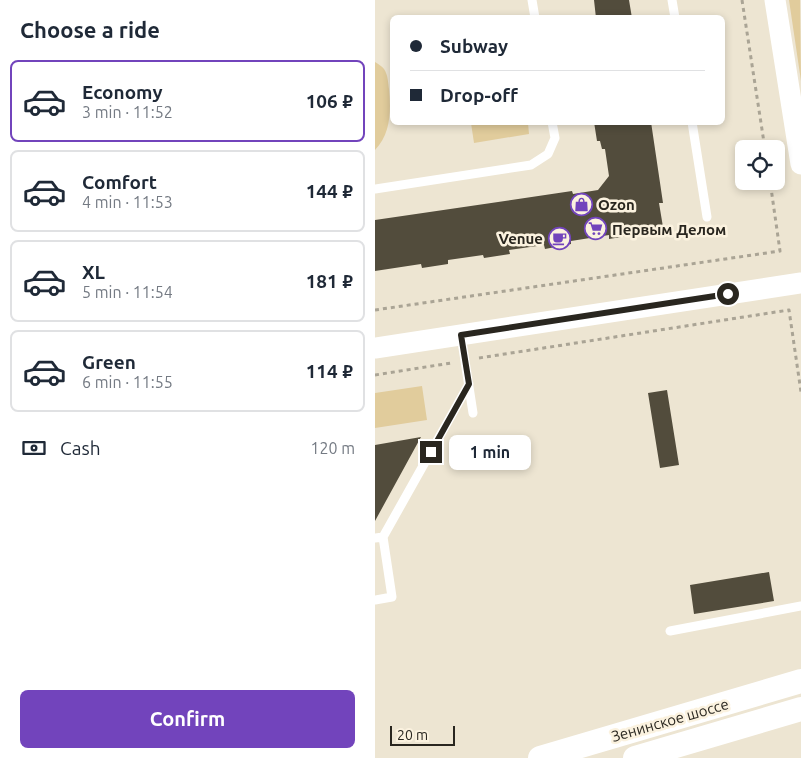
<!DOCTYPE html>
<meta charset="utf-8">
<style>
body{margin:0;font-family:Ubuntu,sans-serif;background:#f6f6f7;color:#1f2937;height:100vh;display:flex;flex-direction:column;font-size:19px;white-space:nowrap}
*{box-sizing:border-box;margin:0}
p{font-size:16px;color:#747a83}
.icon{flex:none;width:28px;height:28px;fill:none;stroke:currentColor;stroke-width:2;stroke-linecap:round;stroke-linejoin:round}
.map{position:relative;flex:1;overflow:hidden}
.panel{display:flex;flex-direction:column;background:#fff;width:375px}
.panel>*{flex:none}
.guide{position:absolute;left:15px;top:15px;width:335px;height:110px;border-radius:8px;box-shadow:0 2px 8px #0003;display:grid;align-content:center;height:110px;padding:0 20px;background:#fff}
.fabs{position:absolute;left:360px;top:140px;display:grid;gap:10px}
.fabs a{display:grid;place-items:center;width:50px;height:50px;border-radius:8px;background:#fff;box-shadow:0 2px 8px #0003;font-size:25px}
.scale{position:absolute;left:15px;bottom:12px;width:65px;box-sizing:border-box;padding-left:5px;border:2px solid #29261f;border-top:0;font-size:14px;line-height:18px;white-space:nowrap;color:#29261f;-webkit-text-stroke:4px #fbf2df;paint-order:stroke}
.end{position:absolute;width:22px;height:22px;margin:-11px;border:6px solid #29261f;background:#fff;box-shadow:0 0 0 2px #fff}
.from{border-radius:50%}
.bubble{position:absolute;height:35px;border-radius:8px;background:#fff;box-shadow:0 2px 8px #0003;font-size:16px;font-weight:700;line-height:35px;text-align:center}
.guide b{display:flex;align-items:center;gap:18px;height:48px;font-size:19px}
.guide b+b{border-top:1px solid #e0e1e3}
.guide i{width:12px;height:12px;background:#1f2937}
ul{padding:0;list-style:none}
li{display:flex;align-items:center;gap:15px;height:82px;margin:0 10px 8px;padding:0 10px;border:2px solid #e0e1e3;border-radius:8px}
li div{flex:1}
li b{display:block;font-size:19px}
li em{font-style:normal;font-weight:700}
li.selected{border-color:#7244bc}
li>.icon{width:45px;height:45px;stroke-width:1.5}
h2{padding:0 20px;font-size:22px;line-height:60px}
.pay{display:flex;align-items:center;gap:12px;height:55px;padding:0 20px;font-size:19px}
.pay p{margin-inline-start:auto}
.button{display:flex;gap:10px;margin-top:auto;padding:10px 20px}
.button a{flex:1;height:58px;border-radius:8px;background:#7244bc;color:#fff;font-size:20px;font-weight:700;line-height:58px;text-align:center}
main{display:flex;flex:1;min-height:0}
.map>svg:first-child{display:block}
.green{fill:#e1cc9c}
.building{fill:#524c3c}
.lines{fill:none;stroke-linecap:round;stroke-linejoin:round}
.path{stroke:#aaa495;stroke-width:3;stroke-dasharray:4 4;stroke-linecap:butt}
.service{stroke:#fff;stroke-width:9}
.tertiary{stroke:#fff;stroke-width:21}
.secondary{stroke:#fff;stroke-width:24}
.route{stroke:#29261f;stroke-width:6}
.labels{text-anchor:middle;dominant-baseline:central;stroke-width:5;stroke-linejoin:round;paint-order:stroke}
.poi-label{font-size:15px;font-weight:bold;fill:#29261f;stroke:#fbf2df;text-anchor:start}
.street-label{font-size:15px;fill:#29261f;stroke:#fbf2df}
</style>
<main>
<section class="panel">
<h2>Choose a ride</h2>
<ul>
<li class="selected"><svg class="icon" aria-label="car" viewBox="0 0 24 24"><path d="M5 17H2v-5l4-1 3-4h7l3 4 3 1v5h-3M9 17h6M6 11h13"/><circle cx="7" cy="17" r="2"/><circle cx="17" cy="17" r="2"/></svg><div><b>Economy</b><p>3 min · 11:52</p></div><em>106 ₽</em></li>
<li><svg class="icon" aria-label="car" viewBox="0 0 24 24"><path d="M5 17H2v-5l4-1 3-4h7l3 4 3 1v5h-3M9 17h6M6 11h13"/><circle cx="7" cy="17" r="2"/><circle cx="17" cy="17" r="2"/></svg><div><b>Comfort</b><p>4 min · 11:53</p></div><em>144 ₽</em></li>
<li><svg class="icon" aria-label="car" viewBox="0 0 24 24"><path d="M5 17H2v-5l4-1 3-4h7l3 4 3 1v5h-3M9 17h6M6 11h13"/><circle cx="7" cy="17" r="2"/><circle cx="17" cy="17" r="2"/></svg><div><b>XL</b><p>5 min · 11:54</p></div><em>181 ₽</em></li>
<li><svg class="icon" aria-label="car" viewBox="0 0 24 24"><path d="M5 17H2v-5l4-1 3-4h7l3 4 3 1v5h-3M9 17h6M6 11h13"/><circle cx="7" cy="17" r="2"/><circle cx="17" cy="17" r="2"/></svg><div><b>Green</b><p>6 min · 11:55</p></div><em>114 ₽</em></li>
</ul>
<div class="pay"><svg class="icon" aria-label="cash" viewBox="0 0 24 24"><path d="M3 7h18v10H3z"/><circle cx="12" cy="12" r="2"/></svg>Cash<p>120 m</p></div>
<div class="button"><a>Confirm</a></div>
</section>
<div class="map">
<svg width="426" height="758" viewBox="0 0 426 758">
<rect width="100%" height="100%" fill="#ede5d2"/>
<!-- green -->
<path class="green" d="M414,0H425L426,81Z
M0,62C3,64 7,66 9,69C13,75 13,82 14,89C16,110 16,134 0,150Z
M96,123H153L154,134L99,143Z
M47,386L52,420L0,428V393Z"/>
<!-- building -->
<path class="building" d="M219,0H254L257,18H221Z
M219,122H276L288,203H284L288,227L270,230V233L234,239V235L196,241V244L170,249L169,245L134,250L135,254L109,258L108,255L73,260V264L47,268L46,264L0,271V220L197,191L198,194L223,190L234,176L230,149H227L225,141H222Z
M292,390L304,465L285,468L273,393Z
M46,437L0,521V445Z
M394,572L399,601L319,614L315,585Z"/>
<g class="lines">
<!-- path -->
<path class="path" d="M367,0L390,149
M0,310L405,251L395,181
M104,358L414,310L426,392
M0,375L76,363"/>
<!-- service -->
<path class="service" d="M157,0L160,18
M297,0L300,18
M317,122L332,217
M0,189L156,165L173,154L180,138L177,122
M86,335L98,413
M0,538L8,537L94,384
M0,600L17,597L8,537
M295,631L426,606"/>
<!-- tertiary -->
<path class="tertiary" d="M400,0L426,164
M0,348L426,283"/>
<!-- secondary -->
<path class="secondary" d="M165,758L426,681
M260,758L426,709"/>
</g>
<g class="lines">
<!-- route -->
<path class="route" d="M56,452L94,384L86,335L353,294"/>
</g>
<!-- icons -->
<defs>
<symbol id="shop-ring" viewBox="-11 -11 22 22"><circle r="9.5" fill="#fbf2df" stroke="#7244bc" stroke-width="1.5"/><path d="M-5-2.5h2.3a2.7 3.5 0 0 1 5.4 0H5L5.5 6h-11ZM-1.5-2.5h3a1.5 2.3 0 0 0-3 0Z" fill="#7244bc"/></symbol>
<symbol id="supermarket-ring" viewBox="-11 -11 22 22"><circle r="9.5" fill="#fbf2df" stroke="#7244bc" stroke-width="1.5"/><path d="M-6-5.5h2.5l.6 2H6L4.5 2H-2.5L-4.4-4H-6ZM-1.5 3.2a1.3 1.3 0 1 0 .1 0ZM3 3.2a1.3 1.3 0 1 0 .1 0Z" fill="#7244bc"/></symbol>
<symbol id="cafe-ring" viewBox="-11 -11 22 22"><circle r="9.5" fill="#fbf2df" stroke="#7244bc" stroke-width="1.5"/><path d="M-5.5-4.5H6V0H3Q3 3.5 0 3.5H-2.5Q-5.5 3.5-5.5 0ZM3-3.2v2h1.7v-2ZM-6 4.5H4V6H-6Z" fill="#7244bc"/></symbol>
</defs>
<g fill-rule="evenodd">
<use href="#shop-ring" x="194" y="192" width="25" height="25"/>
<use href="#supermarket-ring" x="208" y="216" width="25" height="25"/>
<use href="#cafe-ring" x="172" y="226" width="25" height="25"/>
</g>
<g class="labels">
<!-- poi labels -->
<g class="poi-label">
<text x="223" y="204">Ozon</text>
<text x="237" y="229">Первым Делом</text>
<text x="168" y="238" text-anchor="end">Venue</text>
</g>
<!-- street labels -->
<g class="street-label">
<text transform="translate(295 720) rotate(-16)">Зенинское шоссе</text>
</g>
</g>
</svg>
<div class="fabs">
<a><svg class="icon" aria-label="locate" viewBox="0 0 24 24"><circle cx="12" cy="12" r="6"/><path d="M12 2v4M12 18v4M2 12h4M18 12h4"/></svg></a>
</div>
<div class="scale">20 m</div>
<i class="end from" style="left:353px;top:294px"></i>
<i class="end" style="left:56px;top:452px"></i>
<div class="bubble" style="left:74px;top:435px;width:82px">1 min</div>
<div class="guide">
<b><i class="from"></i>Subway</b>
<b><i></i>Drop-off</b>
</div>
</div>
</main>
